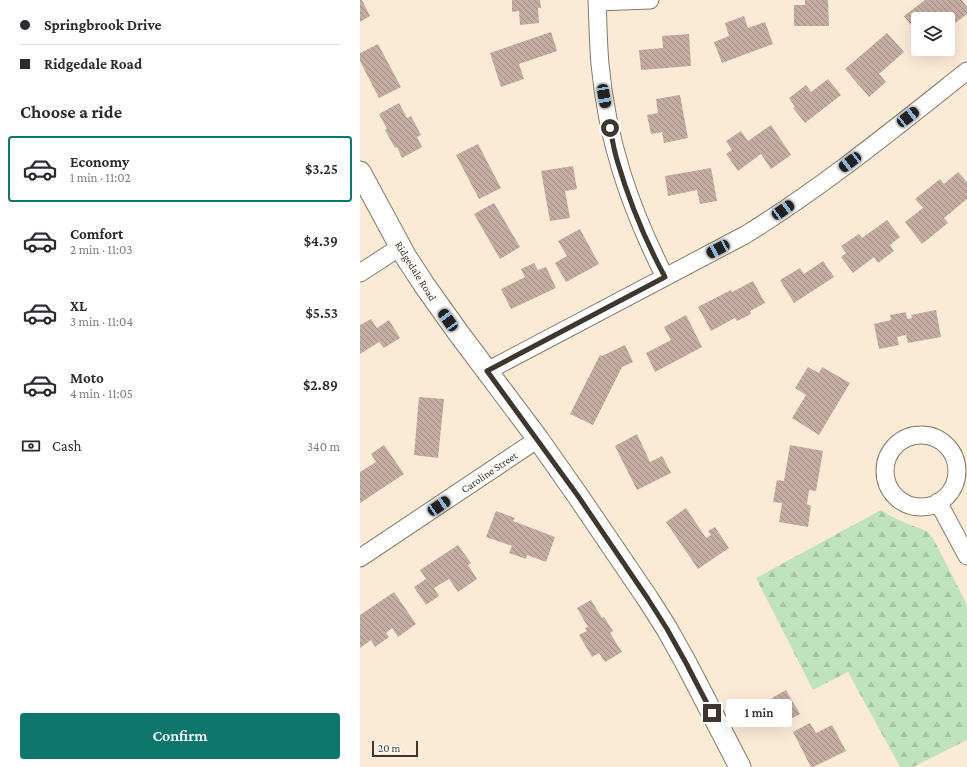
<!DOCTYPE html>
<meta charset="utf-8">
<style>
body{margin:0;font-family:"Crimson Pro",serif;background:#f7f7f7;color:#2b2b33;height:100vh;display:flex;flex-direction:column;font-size:15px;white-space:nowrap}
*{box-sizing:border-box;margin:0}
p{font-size:13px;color:#7c7c81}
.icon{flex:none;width:22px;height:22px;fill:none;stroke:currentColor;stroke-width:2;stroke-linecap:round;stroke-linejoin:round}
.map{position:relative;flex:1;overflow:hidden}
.sheet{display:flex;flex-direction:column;background:#fff;width:360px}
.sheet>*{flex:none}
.guide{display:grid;align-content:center;height:88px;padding:0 20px;background:#fff}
.fabs{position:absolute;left:551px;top:12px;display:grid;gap:8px}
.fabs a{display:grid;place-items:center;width:44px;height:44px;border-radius:4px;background:#fff;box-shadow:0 4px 16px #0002;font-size:20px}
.scale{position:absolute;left:12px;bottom:10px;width:46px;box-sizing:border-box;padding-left:4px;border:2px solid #3d372f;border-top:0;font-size:11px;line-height:14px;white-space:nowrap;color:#3d372f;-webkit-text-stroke:3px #fdfaf6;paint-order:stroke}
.end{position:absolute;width:18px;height:18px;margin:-9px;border:5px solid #3d372f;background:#fff;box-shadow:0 0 0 2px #fff}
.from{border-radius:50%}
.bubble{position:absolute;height:28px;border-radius:4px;background:#fff;box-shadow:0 4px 16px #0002;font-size:13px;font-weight:600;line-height:28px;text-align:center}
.car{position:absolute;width:12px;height:24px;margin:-12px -6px;border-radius:5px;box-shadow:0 0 3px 1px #0007;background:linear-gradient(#222 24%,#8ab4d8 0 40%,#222 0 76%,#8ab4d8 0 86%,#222 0)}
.guide b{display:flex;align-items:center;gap:14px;height:38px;font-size:15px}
.guide b+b{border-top:1px solid #e1e1e2}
.guide i{width:10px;height:10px;background:#2b2b33}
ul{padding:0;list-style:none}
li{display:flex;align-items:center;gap:12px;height:66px;margin:0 8px 6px;padding:0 12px;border:2px solid transparent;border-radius:4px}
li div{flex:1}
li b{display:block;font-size:15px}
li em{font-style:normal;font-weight:600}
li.current{border-color:#0f766e}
li>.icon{width:36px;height:36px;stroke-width:1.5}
h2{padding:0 20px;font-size:18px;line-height:48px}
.pay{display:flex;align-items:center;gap:10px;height:44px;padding:0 20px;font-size:15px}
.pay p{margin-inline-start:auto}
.button{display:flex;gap:8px;margin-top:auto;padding:8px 20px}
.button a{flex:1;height:46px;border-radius:4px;background:#0f766e;color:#fff;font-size:16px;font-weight:600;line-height:46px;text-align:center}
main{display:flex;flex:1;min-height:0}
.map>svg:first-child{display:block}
.forest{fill:url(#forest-firs)}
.building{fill:url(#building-back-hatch)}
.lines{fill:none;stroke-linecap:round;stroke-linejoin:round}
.minor-casing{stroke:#877967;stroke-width:19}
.tertiary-casing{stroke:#877967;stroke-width:23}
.minor{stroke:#fff;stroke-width:17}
.tertiary{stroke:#fff;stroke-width:21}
.route{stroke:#3d372f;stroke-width:5}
.labels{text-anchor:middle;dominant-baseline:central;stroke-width:4;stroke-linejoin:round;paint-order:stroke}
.street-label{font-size:11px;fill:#3d372f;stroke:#fdfaf6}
</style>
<main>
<section class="sheet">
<div class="guide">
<b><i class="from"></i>Springbrook Drive</b>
<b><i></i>Ridgedale Road</b>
</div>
<h2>Choose a ride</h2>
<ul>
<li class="current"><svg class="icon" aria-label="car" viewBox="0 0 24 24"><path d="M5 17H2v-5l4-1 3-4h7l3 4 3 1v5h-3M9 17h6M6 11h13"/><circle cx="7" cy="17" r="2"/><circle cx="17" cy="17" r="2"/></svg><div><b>Economy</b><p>1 min · 11:02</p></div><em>$3.25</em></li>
<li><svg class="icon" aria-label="car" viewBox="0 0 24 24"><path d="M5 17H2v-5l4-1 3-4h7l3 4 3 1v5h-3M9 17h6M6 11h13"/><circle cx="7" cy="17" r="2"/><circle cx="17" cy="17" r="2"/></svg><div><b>Comfort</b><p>2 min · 11:03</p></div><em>$4.39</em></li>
<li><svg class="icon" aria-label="car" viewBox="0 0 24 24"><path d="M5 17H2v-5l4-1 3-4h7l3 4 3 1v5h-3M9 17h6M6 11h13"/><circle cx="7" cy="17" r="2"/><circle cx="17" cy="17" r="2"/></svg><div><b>XL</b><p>3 min · 11:04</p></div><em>$5.53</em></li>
<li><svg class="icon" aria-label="car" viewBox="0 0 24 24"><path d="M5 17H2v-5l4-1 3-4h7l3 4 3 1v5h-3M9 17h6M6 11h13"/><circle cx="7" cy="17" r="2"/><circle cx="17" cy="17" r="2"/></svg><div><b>Moto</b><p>4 min · 11:05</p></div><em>$2.89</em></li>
</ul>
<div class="pay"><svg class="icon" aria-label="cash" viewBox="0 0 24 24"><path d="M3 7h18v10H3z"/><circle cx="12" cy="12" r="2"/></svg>Cash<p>340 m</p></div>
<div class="button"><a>Confirm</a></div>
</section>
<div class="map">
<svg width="607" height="767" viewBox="0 0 607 767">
<defs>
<pattern id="forest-firs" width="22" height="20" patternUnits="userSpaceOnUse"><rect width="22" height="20" fill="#bfe3bc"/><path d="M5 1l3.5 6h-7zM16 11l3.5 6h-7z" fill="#a5c3a2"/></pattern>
<pattern id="building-back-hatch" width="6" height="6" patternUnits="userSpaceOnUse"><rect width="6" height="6" fill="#c5aca3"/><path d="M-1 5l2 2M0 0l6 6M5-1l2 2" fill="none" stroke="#a18d85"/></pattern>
</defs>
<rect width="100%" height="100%" fill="#fbead6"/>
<!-- forest -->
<path class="forest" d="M521,510L529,515L545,523L567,531L574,540L607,605V740L553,767H540L488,672L453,690L396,578Z"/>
<!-- building -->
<path class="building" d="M0,0H2L10,16L0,22Z
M152,0H180L181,8H178L179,23L160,25L159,11L152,12Z
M445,0H468L469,26H434V5H445Z
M565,0H602L607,7V14L590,27L588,23V19H585L581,14L574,19H558V31L556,32L544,16Z
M384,16L388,28L405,22L413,44L362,63L354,42L369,36L365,23Z
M191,32L197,51L159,64L164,79L141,87L130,53Z
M527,33L544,52L519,74L526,82L509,97L485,69Z
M329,34L331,66L281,70L279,50L303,48L302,36Z
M18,44L41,87L19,98L0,61V53Z
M468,79L481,95L445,123L433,108L435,107L429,98L446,85L451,92Z
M320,95L328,138L304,143L302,132L291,134L287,115L298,113L296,99Z
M39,103L47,118L51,116L61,135L57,137L62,147L42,158L37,147L35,148L25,130L27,129L19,114Z
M411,125L431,155L411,169L401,154L378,171L366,154L372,150L366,141L381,131L388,141Z
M118,144L141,188L119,199L96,155Z
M213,166L217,189L205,191L210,218L190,221L181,171Z
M351,168L357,201L340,204L337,190L308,196L305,176Z
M598,172L607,182V199L584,218L588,223L562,244L545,222L563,208L555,199L580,179L584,184Z
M134,203L160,247L140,259L114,214Z
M527,220L540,237L530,245L534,251L518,263L514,257L493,273L481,257L486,253L481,246L499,234L502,238Z
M220,229L239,264L206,282L195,263L207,256L198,241Z
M463,261L474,277L434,303L420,280L440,268L444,274Z
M174,263L178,270L186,267L196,288L151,309L141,289L165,277L161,269Z
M393,281L405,303L390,311L391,314L377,321L375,318L351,331L338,307L371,290L372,292Z
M576,310L581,337L548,343L546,335L537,337L539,345L519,349L514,324L531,320L530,315L546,312L547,319L552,318L551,315Z
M326,315L342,347L295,372L286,353L311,340L304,327Z
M11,319L17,328L29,320L40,338L24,348L19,342L0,354V325Z
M265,345L273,362L262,367L233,425L210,414L240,355L242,356Z
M448,367L459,373L462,367L490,383L459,435L432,418L446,395L435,388Z
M59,397L84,399L78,458L54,455Z
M277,434L290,462L302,456L311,473L277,490L255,446Z
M24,445L44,474L0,503V472L16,462L11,454Z
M430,445L463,451L456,491L449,490L447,504L451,506L448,527L419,522L422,503L413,502L417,480L424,481Z
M326,508L346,538L351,535L348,531L355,527L369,548L338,569L306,522Z
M136,511L155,518L153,521L195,537L186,562L167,555L166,559L149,553L152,546L126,537Z
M98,545L111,563L108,565L117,579L98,592L89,579L74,588L79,596L66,605L54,587L66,579L60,570Z
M34,592L56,624L38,637L32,628L26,633L29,637L15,647L11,640L0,648V615Z
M231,600L242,618L244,617L253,631L250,633L262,652L245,662L239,653L232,657L219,635L227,631L225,628L228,627L217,608Z
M426,690L440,714L425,722L412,698Z
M450,723L456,733L472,725L486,751L453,767H451L433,732Z"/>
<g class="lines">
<defs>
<path id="minor" d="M237,0C238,21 238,42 240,64C247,141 270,208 305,277
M237,2L290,0
M0,273L40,247
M127,371L385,235C463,187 535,128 607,71
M525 471a36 36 0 1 1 72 0a36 36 0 1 1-72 0Z
M578,502L607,556
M0,558L178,439"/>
<path id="tertiary" d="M0,172L46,257L65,286L97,331L178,439L218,496L288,599L307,629L326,663L380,767"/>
</defs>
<!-- minor casing -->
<use href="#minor" class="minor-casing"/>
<!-- tertiary casing -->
<use href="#tertiary" class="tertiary-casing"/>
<!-- minor -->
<use href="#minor" class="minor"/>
<!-- tertiary -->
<use href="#tertiary" class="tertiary"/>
</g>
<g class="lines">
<!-- route -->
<path class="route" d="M250,128C252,138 254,150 257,160C269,201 285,240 305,277L127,371L218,496L288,599L307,629L326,663L352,713"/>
</g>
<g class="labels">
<!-- street labels -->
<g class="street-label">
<text transform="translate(56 271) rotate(58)">Ridgedale Road</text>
<text transform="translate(129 472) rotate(-34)">Caroline Street</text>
</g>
</g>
</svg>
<div class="fabs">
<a><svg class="icon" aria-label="layers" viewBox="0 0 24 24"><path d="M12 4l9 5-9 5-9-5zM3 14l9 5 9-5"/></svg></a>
</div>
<div class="scale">20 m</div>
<i class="end from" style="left:250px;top:128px"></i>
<i class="end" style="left:352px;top:713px"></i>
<div class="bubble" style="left:366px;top:699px;width:66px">1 min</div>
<i class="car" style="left:244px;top:96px;rotate:170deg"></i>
<i class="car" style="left:548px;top:117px;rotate:52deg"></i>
<i class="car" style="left:490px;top:162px;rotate:233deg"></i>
<i class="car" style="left:423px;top:210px;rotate:55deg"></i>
<i class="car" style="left:358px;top:249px;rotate:242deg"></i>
<i class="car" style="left:88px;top:320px;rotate:325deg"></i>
<i class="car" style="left:79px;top:506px;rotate:56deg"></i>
</div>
</main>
